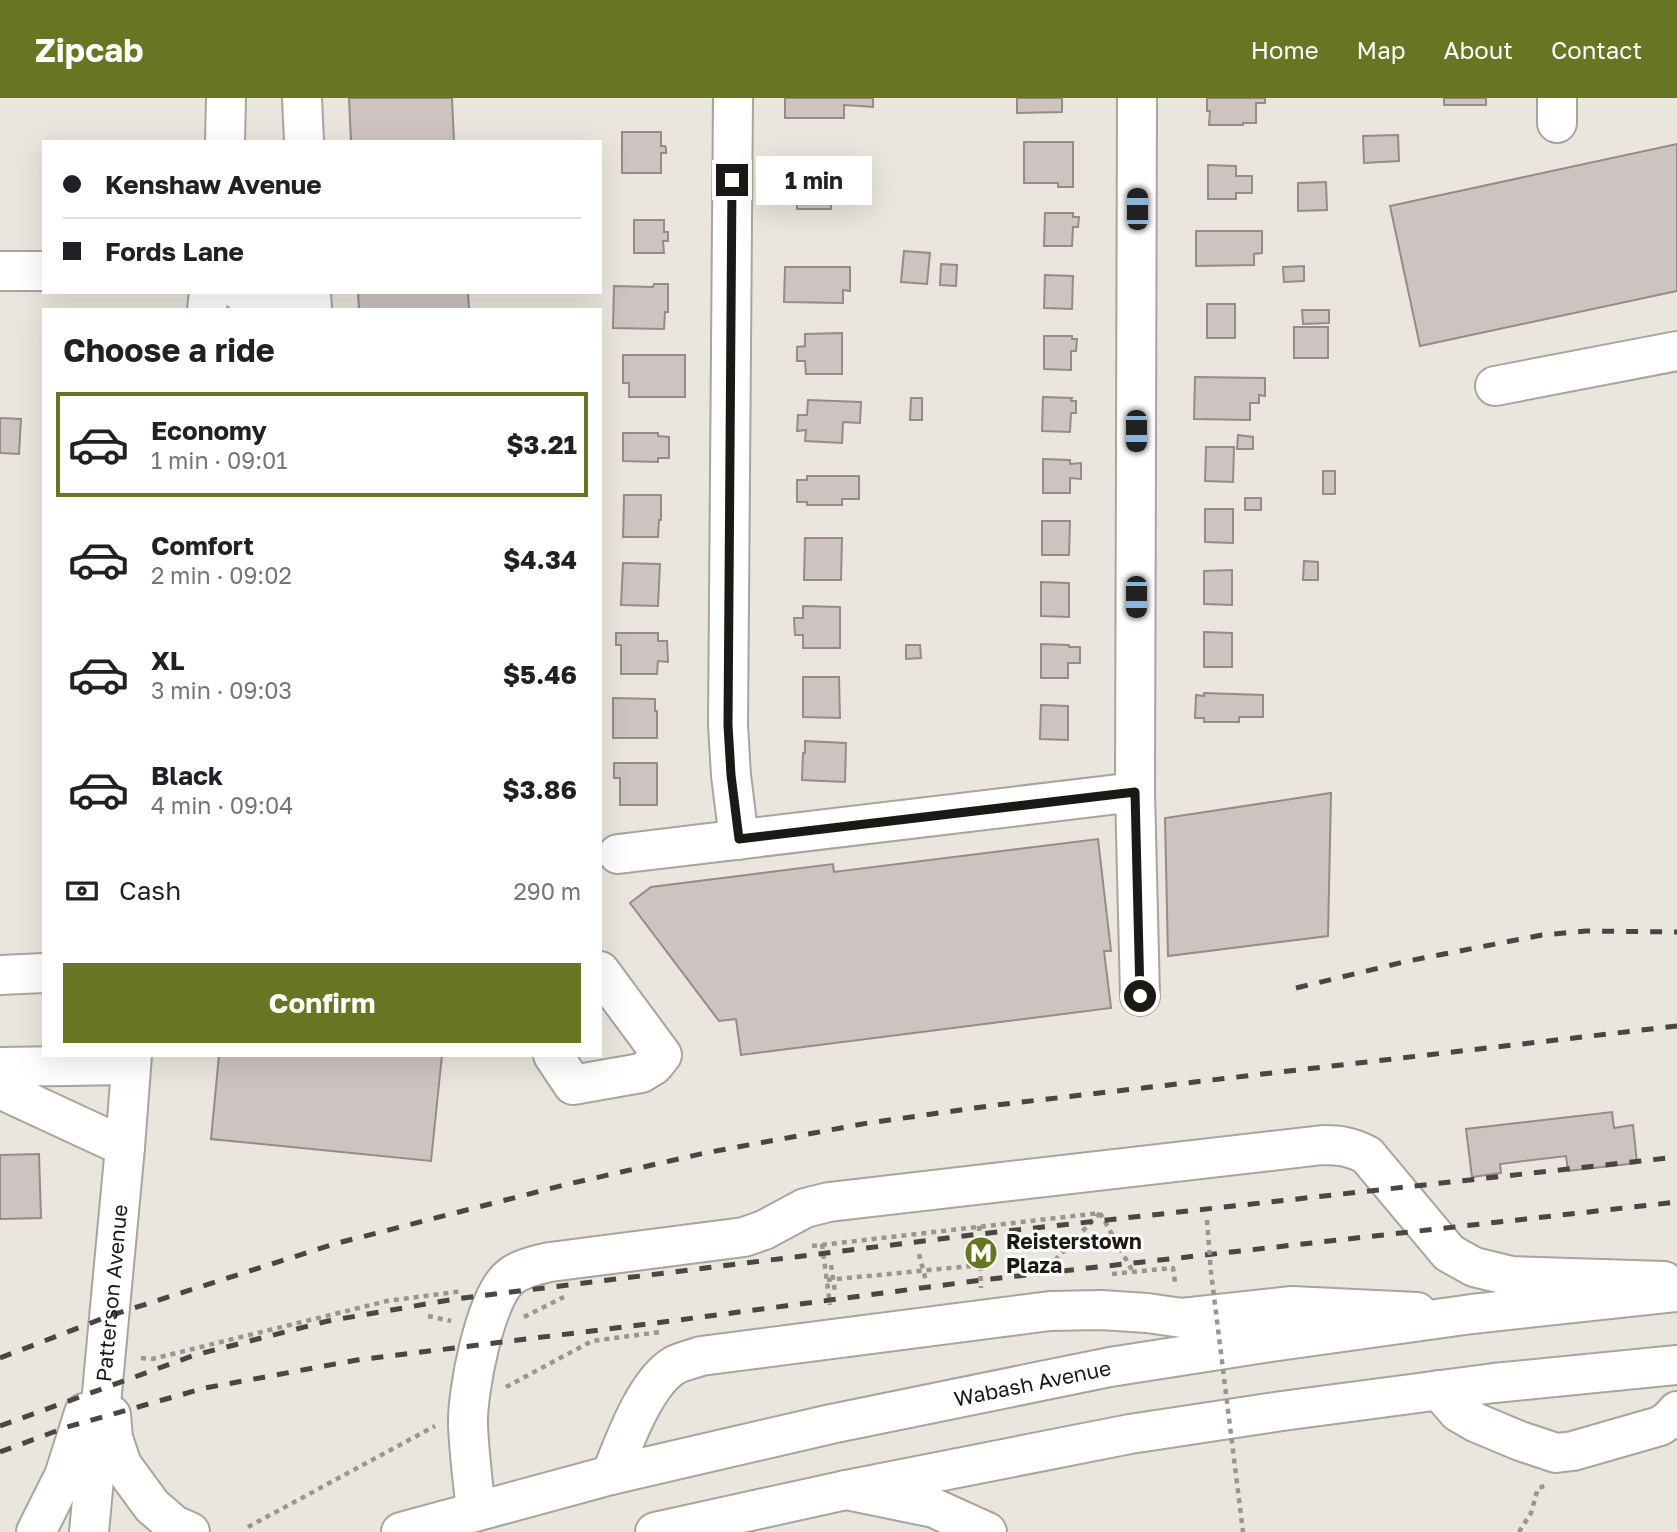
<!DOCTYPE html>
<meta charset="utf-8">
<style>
body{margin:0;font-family:"Golos Text",sans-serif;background:#f6f6f6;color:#202124;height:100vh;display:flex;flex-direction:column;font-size:26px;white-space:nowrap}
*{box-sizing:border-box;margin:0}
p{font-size:23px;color:#757577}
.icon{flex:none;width:38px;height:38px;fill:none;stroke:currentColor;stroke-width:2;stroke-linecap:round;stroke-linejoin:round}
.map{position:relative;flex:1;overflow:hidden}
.side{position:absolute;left:42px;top:210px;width:560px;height:749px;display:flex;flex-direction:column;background:#fff;border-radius:0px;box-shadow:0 7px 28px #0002}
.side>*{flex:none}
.banner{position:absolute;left:42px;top:42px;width:560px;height:154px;border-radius:0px;box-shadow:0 7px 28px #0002;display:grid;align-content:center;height:154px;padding:0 21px;background:#fff}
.end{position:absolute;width:32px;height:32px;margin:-16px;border:9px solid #1a1916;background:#fff;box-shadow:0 0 0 4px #fff}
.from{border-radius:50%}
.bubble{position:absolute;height:49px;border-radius:0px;background:#fff;box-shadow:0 7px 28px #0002;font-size:23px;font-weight:700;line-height:49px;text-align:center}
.car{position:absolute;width:21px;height:42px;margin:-21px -10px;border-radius:9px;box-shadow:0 0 5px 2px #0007;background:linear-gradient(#222 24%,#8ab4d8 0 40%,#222 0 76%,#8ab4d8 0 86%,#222 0)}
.banner b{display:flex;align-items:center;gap:24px;height:66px;font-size:26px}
.banner b+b{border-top:2px solid #e0e0e0}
.banner i{width:18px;height:18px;background:#202124}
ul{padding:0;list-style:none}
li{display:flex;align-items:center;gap:21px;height:105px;margin:0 14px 10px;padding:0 7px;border:4px solid transparent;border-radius:0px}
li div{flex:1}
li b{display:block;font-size:26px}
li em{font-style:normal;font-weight:700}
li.selected{border-color:#667623}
li>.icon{width:63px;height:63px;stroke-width:1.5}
h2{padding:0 21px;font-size:32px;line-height:84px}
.pay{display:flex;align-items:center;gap:18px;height:77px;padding:0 21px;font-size:26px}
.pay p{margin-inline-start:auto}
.button{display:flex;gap:14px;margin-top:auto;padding:14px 21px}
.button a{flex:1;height:80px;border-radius:0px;background:#667623;color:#fff;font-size:28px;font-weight:700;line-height:80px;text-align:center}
header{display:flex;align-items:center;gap:42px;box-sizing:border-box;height:98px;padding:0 35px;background:#667623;color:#fff}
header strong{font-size:33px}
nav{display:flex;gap:38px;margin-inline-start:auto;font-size:24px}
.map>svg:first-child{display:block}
.building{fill:#cec3c1;stroke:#958b89;stroke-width:2}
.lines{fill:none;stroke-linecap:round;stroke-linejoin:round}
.minor-casing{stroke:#a9a49c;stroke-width:42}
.major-casing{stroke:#a9a49c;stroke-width:42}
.path{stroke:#98968f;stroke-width:4.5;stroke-dasharray:5 5;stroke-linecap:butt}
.minor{stroke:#fff;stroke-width:38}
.major{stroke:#fff;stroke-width:38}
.rail{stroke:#494743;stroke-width:5;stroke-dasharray:12 12;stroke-linecap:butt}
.path-bridge{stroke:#98968f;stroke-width:4.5;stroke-dasharray:5 5;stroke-linecap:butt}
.route{stroke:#1a1916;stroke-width:9}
.labels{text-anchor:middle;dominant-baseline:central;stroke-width:6;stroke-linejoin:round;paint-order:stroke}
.poi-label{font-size:21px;font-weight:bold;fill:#1a1916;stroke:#fff;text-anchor:start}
.street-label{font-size:21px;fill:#1a1916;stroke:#fff}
</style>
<header>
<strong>Zipcab</strong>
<nav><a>Home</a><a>Map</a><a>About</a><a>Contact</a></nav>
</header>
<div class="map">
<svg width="1677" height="1434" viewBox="0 0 1677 1434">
<rect width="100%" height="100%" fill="#eae6dd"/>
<!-- building -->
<path class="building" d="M349,0H452L454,44H351Z
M785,0H873V9L844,7V20H785Z
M1017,0H1062V14L1017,15Z
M1207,0H1265V5H1256V25H1243V27H1209L1210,13H1207Z
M1444,0H1486V7H1444Z
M622,34H661V48H665L666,50V55H661V75H622Z
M1398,37L1399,63L1364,65L1363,38Z
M1024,44H1073V89H1058V85H1024Z
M1677,46V193L1420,248L1390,108Z
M797,65H831V111H797V97L783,96V79H797Z
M1208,67L1236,68V78H1252V95H1236V101H1208Z
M1326,84L1327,112L1298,113V85Z
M1045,115H1073V119H1079L1078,129H1073L1072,148H1044Z
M634,122H664V134H668V143H663L664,155H634Z
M1196,133H1262V155L1254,156V167L1196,168Z
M904,153L930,155L927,186L901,184Z
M941,166L957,167L956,188L940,187Z
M1304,168V183L1284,184L1283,169Z
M785,169H850V193L843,192V205L784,204Z
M1045,177L1073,178L1072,211L1044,210Z
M654,186H668V214H665L664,231L613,230L614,188L653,189Z
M358,194H468L469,212H359Z
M1207,206H1235V240H1207Z
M1302,212H1329V225L1303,226Z
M1294,229H1328V260H1294Z
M842,235V276H806L805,263H797V249L805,248V236Z
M1044,238H1072V241H1077L1076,253H1071V272L1044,271Z
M623,257H685V299H629V285H623Z
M1195,279L1265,280V298L1259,297V305H1250V322L1194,321Z
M1043,299L1072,300L1071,303H1076V315H1071L1070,334L1042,333Z
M911,300H922V322H910Z
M808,302L861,304L860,325L843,324L842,345L805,343L806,332L797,333L798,317H807Z
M0,320L21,321L19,356L0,355Z
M623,335H658V338L669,339V360H658V364L623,363Z
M1238,337L1253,339V351H1237Z
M1206,349H1234L1233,384L1205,383Z
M1043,361L1070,362V366L1081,365V381L1070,380V395H1043Z
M1323,373H1335V396H1323Z
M807,378H859V401H842V407H807V404H797V382H807Z
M624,397H661V422H659L658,439H623Z
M1245,400H1261V412H1245Z
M1205,411H1233V445L1205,444Z
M1042,423H1070L1069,457H1042Z
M805,440H842L841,482H804Z
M1304,463L1318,464V482H1303Z
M623,465L660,466L658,508L621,507Z
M1232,472V507L1204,506V473Z
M1041,484L1069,485V519L1041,518Z
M803,508L840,509V550H803V537H795L794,520H803Z
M1204,534L1232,535V569H1204Z
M616,535H658V543H667L668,564L658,563L657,576H621V547H616Z
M1041,546L1069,547V549H1080V565H1068V580H1041Z
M906,547H920L921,560L906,561Z
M803,579H839L840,620L803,619Z
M1204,595L1263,597V619H1239V624H1204V620H1195L1196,597L1204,598Z
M613,600L655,601V613H657V640H613Z
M1041,607L1068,608V642L1040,641Z
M805,643L846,645L845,684L802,682L803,655H805Z
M614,665H657V707H620V680H614Z
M1331,695L1328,838L1168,858L1165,720Z
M1098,741L1111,853H1104L1111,910L741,957L736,921L719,923L630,805L651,789L833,766L834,774Z
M219,957H442L431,1063L211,1041Z
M1612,1014L1614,1030L1633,1027L1637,1065L1568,1073L1566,1058L1500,1066L1501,1075L1472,1079L1466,1031Z
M39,1056L41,1120L0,1121V1057Z"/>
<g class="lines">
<defs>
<path id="minor" d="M302,0L304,44
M733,0L728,627L731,677L739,742
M1137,0L1135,694L1140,898
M1557,25V0
M0,173H44
M241,194H288
M311,194L312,212
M1495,288L1677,253
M618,756L1135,694
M0,877L44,875
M553,957L573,987L641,975L654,967L662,957L600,873
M0,969L131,967
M0,991L125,1049
M1439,1292L1458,1314L1477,1325L1520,1343L1556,1355L1573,1353L1660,1328L1669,1322L1677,1313
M611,1377C623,1347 645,1284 675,1267C683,1263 693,1261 701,1258L1050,1213L1101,1212L1147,1215L1182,1220L1292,1208L1417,1214
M846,1392L934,1410L987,1434
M476,1413C473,1384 469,1355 468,1327C467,1294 485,1199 510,1179C521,1170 537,1167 550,1164L744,1139L764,1132L805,1110L829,1104L1323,1047C1340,1047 1352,1049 1367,1057L1449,1155L1474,1169L1511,1178L1664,1183"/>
<g id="major">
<path d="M225,44L226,0"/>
<path d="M207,212L209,194"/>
<path d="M111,1317L113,1340L122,1367L152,1408L174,1427L190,1434"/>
<path d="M36,1434L64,1378L84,1315"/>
<path id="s1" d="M89,1434L125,1049L132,957"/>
<path id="s2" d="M401,1434L611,1377L831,1326L1110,1269L1264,1245L1472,1216L1677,1194"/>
<path d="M655,1434L846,1392L1130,1336L1282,1313L1494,1285L1677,1267"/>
</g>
</defs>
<!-- minor casing -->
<use href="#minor" class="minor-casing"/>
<!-- major casing -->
<use href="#major" class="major-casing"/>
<!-- path -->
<path class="path" d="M1100,1115L1133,1174
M979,1128L981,1190
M822,1146L830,1207
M812,1148L1100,1115L1038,1180
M919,1156L926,1183
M831,1167L835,1194
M1112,1176L1173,1170L1175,1184
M827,1182L981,1167
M428,1218L451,1223
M524,1219L564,1199
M141,1260L152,1261L387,1203L463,1193
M506,1289L592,1243L660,1234
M248,1429L435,1328
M1519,1434L1531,1415L1538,1390L1545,1388"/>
<!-- minor -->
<use href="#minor" class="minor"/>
<!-- major -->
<use href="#major" class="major"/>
<!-- rail -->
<path class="rail" d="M1296,890L1408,863L1542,837L1586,833L1677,834
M0,1260L109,1218L334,1146L564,1087L705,1055L868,1025L996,1007L1677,928
M0,1328L195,1257L328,1223L455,1201L980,1136L1677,1059
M0,1354L67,1329L205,1290L357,1262L656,1225L982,1182L1677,1104"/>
<!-- path-bridge -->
<path class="path-bridge" d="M1207,1122L1211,1174L1243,1434"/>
</g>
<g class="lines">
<!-- route -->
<path class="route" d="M732,82L728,627L731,677L739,741L1135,694L1140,898"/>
</g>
<!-- icons -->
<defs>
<symbol id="metro-disc" viewBox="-11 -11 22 22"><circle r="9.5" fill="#667623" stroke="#fff"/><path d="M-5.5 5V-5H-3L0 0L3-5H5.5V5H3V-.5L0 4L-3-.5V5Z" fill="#fff"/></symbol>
</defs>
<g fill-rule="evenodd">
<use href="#metro-disc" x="962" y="1136" width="38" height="38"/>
</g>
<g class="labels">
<!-- poi labels -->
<g class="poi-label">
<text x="1006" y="1143">Reisterstown<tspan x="1006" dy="24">Plaza</tspan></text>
</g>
<!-- street labels -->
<g class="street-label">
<text stroke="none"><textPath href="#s1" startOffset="240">Patterson Avenue</textPath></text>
<text stroke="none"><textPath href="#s2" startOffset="649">Wabash Avenue</textPath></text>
</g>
</g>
</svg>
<i class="end from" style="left:1140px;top:898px"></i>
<i class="end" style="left:732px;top:82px"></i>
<div class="bubble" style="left:756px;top:58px;width:116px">1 min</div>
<i class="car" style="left:1137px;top:111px;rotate:0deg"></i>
<i class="car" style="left:1136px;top:333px;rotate:180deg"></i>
<i class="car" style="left:1136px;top:499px;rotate:180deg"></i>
<div class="banner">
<b><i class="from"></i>Kenshaw Avenue</b>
<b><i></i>Fords Lane</b>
</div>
<section class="side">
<h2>Choose a ride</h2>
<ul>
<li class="selected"><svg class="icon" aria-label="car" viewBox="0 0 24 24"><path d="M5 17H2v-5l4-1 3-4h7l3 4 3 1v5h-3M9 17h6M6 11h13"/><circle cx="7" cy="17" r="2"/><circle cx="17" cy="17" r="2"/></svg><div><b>Economy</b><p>1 min · 09:01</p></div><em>$3.21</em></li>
<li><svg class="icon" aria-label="car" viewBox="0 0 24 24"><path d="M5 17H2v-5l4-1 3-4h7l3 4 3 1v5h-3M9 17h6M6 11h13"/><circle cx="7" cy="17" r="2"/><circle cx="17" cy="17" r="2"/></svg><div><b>Comfort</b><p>2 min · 09:02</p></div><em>$4.34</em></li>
<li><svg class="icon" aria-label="car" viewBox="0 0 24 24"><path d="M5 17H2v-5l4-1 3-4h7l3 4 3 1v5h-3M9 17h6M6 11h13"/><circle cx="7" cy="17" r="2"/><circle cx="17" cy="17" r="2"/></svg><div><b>XL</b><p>3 min · 09:03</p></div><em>$5.46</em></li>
<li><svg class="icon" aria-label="car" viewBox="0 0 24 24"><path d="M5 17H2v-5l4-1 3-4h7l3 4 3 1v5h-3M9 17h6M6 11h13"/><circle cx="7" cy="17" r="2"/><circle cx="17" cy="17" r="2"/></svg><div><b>Black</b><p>4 min · 09:04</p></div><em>$3.86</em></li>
</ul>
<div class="pay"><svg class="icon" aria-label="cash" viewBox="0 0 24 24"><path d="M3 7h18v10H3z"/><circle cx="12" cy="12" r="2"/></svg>Cash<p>290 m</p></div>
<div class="button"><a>Confirm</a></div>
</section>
</div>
